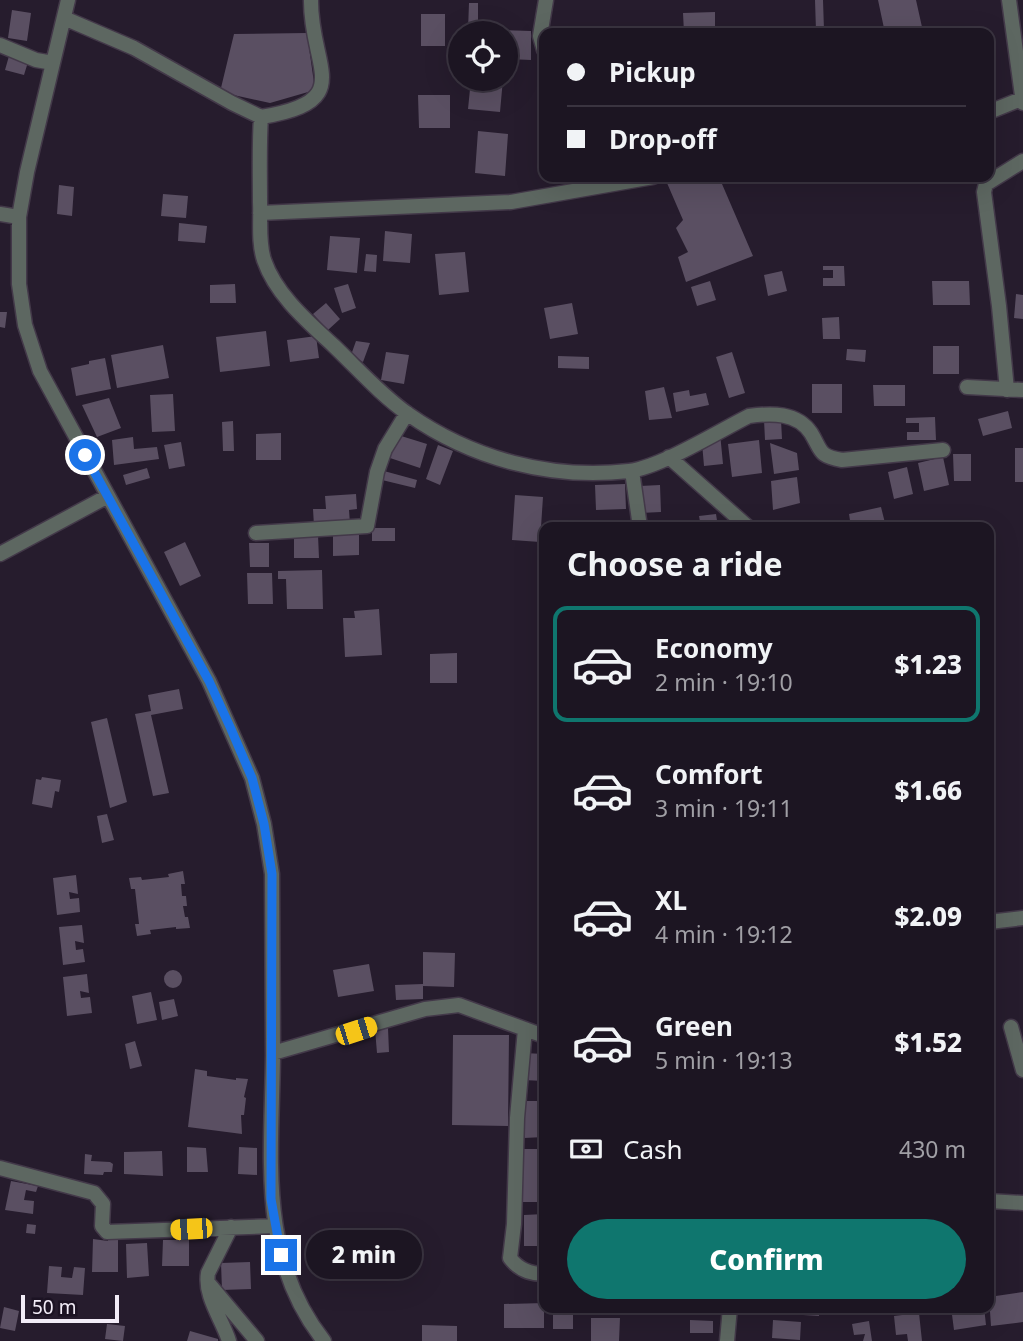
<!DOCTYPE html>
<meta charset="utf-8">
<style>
body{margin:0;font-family:"Noto Sans",sans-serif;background:#251e2a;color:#f1f3f6;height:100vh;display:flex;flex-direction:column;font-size:26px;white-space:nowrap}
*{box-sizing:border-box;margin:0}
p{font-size:23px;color:#a09fa5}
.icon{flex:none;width:38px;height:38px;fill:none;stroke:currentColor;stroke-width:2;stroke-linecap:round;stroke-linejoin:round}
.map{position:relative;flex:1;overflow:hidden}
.side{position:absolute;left:539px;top:522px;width:455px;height:791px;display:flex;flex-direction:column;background:#1c1522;border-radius:14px;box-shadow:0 7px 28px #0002,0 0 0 2px #3a3440}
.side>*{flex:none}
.hud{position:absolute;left:539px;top:28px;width:455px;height:154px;border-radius:14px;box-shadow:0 7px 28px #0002,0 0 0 2px #3a3440;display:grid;align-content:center;height:154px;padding:0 28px;background:#1c1522}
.fabs{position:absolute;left:448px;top:21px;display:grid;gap:14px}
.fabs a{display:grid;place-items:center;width:70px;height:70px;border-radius:50%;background:#1c1522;box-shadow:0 7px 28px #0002,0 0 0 2px #3a3440;font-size:35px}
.scale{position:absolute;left:21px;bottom:18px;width:98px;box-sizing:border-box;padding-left:7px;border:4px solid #f2ecf7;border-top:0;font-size:19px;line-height:24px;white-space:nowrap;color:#f2ecf7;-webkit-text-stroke:5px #1c1323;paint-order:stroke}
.end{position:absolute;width:32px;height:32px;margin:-16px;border:9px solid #1a73e8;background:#fff;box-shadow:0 0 0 4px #fff}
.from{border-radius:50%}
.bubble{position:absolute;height:49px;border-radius:24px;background:#1c1522;box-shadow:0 7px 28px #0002,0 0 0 2px #3a3440;font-size:23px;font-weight:800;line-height:49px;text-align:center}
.car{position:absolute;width:21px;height:42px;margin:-21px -10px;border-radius:9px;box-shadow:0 0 5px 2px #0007;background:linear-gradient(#f5c518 24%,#345 0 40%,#f5c518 0 76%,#345 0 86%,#f5c518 0)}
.hud b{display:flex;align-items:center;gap:24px;height:66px;font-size:26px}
.hud b+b{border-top:2px solid #3a3440}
.hud i{width:18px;height:18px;background:#f1f3f6}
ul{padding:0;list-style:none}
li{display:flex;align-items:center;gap:21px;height:116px;margin:0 14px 10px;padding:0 14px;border:4px solid transparent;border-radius:14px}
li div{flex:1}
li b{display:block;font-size:26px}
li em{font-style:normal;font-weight:800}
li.selected{border-color:#0f766e}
li>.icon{width:63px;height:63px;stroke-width:1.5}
h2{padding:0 28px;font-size:32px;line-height:84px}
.pay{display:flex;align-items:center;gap:18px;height:77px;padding:0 28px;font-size:26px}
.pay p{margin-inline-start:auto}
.cta{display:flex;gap:14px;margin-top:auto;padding:14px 28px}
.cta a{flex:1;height:80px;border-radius:42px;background:#0f766e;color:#fff;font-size:28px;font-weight:800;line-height:80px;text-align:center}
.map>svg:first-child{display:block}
.building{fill:#5a4f62}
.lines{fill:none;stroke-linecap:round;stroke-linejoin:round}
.minor-casing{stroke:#433949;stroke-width:17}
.minor{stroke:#5d6761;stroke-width:14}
.route{stroke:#1a73e8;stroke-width:9}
</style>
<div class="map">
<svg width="1023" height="1341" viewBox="0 0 1023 1341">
<rect width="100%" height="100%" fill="#261c2d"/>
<!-- building -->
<path class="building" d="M815,0H823L824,30L816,31Z
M878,0H916L922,27L885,33Z
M469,3H478V31L468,30Z
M12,10L31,13L27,41L8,38Z
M715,12V33H684L683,13Z
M421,14H445V46H421Z
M496,30L531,31V60L506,59V33H495Z
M307,33L315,90L270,103L220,92L234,34Z
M9,56L28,62L24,75L5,70Z
M471,79H503L500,112L468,109Z
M418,95H450V128H419Z
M478,131L508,134L505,176L475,173Z
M719,177L753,256L686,282L678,257L688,252L676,228L683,220L667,183Z
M59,185L74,187L72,216L57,214Z
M163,194L188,196L186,218L161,216Z
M179,223L207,226L205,243L178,241Z
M385,231L412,234L410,263L383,261Z
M330,236L360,238L357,273L327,270Z
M465,252L469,292L439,295L435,254Z
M366,254L377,255L376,272L364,271Z
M823,266H844L845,286H823V278H833V270H823Z
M782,271L787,291L768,296L764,275Z
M710,281L716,300L697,306L691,287Z
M932,281H969L970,305H933Z
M235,284L236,303H210V285Z
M348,284L356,308L342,313L334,288Z
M1016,294L1023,295V319L1014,318Z
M326,303L340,319L328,330L313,314Z
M572,303L578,334L550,339L544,308Z
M0,312H7L5,328L0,327Z
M839,317L840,339H823L822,318Z
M266,331L270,366L220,372L216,337Z
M316,336L319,358L290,362L287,340Z
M356,341L370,343L363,362L351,355Z
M163,345L169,378L117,388L111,355Z
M933,346H959V374H933Z
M847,349L866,350L865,362L846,360Z
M386,352L409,355L404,384L381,380Z
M732,352L745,393L729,398L716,357Z
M558,356L589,357V369L558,368Z
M105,358L111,389L76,396L71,368L89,364V361Z
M812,384H842V413H812Z
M873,385H905V406H874Z
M664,387L672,418L649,420L645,391Z
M689,390L690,396L706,393L709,405L676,412L673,393Z
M173,394L175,431L152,432L150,395Z
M109,398L121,428L97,437L82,405Z
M1008,411L1012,428L983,436L978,419Z
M935,417L936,440H907V432H919V423H906V418Z
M764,420H781L782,439L765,440Z
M233,421L234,451H223L222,422Z
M281,433V460H256V434Z
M720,433L723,464L704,466L702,443Z
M398,435L427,444L420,468L390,458Z
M133,437L134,449L157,447L159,459L114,465L112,440Z
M759,440L762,473L732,477L728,444Z
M181,442L185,466L169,469L164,445Z
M770,443L797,453L799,470L774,474Z
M438,445L453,451L440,485L426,479Z
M1015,448H1023V482H1015Z
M953,454H971V481H954Z
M943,457L949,485L924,491L918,463Z
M907,467L913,494L894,499L888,472Z
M147,468L150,478L126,485L123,475Z
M384,471L417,480L415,488L382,480Z
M797,477L800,503L773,510L771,481Z
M625,484L626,509L596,510L595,485Z
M660,485L661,512L640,513V486Z
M356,494L357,509L349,510L350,524L314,526L313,509H326L325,496Z
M515,495L543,497L540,542L512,540Z
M881,507L886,527H851L849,514Z
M716,514L718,527H701L699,516Z
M631,520V527H604V521Z
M654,523H681L682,527H654Z
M372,528H395V541H372Z
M333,534H359V555L333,556Z
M294,535H318L319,558H294Z
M185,542L201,576L180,586L164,552Z
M249,543H269V567H250Z
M322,570L323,609H287L286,579H278V571Z
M247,573H272L273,604H248Z
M379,609L382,655L345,657L343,618H355L354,611Z
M457,653V683H430V654Z
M179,689L183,709L151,715L169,793L153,796L135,714L151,711L148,695Z
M107,718L127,802L110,808L91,722Z
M42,777L61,780L59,792L55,791L52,808L32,804L36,779L41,780Z
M107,814L114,840L102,843L97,816Z
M183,871L185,884H181L182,896H186L187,906H183L185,917H188L190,928L176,929V927L150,930L151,934L137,936L135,924H139L135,889H131L129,878L141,877L142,880L169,877L168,874Z
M76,875L78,894L69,892L70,899L79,898L80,912L57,915L53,878Z
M82,925L84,943L75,941L76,950L83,949L85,962L63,965L59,927Z
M423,952L455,953L454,987L423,986V999L396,1000L395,985L423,984Z
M369,964L374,991L338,997L333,970Z
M164 979a9 9 0 1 1 18 0a9 9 0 1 1-18 0Z
M87,974L89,993L80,991L81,998L90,997L92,1013L67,1016L63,977Z
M151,992L157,1020L137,1024L132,996Z
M174,999L178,1016L162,1020L159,1002Z
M388,1028L389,1052L377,1053L375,1029Z
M453,1035H509L508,1126L452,1125Z
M135,1041L142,1066L130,1069L125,1044Z
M524,1053L544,1054V1081L523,1080Z
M195,1069L207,1071V1076L236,1080V1078L248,1079L244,1097L246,1098L244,1115H241L242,1134L188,1127Z
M522,1101H544V1137L524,1138Z
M187,1147L206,1148L208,1172H187Z
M239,1147L257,1148V1175L238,1174Z
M522,1149H544V1202H521Z
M162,1151L163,1176L124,1174V1152Z
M85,1154L92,1155L91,1161L110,1162L113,1164L112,1172H104L103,1175L84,1174Z
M11,1181L38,1186L36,1192L26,1190L24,1200L34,1201L33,1214L5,1210Z
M544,1214V1246H524V1215Z
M27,1224L36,1225L35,1234L26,1233Z
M108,1238L118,1239V1272H92L93,1239L108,1241Z
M163,1240H189V1266H162Z
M147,1243L149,1276L127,1278L126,1244Z
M250,1262L251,1289L222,1290L221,1263Z
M49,1266L62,1267L61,1277L72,1278L74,1267L85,1268L83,1295L47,1293Z
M1023,1292V1322L991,1326L989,1297Z
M544,1303V1328H504V1304Z
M4,1307L19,1311L15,1331L0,1328Z
M553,1307H573V1329H553Z
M788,1307H819V1316L787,1314Z
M951,1307H984L986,1325L954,1330Z
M919,1313L922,1341H908L907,1334L896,1335L894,1316Z
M591,1318H620L619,1341H591Z
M690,1320L713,1321V1333H690Z
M773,1320L801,1322L800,1340L772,1338Z
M869,1321L872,1341H863L865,1334L854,1335L852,1324Z
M107,1324L125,1326L123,1341L105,1339Z
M422,1325L457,1326V1341H422Z
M190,1331L218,1339V1341H187Z"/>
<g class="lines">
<defs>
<path id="minor" d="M68,0L27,172L19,217V284L25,325L40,371L209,681L252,778L264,824L272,874C272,935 273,995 273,1055C272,1155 257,1257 324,1341
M1009,0L1023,103
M64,18L134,48L232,103L261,117C259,145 260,174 260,202C261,221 258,241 264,260C276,295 308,322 334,346C358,369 381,395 408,414C472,459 551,480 629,471C661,467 719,431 749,416C771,413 797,412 811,433C822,451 818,456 842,460L943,450
M0,45L36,60L53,63
M544,50L540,36L546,0
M989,112L1021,99
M261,117C358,101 310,68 311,0
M260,213L511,202L653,177
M0,214L19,217
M967,387L1023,390
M1007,390L999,306L984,192L986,184L1023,161
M669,457L748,527
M632,471L640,527
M256,533L367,526L377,472L385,449L407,413
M0,554L108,496
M989,922L1023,918
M1011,1027L1023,1070
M525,1029L517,1118L514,1224L510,1258C518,1269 530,1274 544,1274
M273,1053L425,1009L459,1005L544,1036
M0,1168L94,1193L103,1204L102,1226L107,1232L275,1226
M989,1201L1023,1203
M210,1285L257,1341
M229,1341C222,1319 204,1296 208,1273L231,1227
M727,1341L730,1307"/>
</defs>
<!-- minor casing -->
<use href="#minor" class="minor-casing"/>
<!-- minor -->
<use href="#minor" class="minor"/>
</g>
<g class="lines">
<!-- route -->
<path class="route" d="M85,455L209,681L231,729L252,778L264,824L272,874L271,1199L281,1255"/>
</g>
</svg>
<div class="fabs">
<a><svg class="icon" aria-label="locate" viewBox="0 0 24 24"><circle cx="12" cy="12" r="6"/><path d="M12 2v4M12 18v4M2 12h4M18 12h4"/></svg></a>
</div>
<div class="scale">50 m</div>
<i class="end from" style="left:85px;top:455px"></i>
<i class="end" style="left:281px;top:1255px"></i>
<div class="bubble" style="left:306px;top:1230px;width:116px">2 min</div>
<i class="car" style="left:356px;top:1031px;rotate:72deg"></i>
<i class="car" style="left:191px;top:1229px;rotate:267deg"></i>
<div class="hud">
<b><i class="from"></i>Pickup</b>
<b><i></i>Drop-off</b>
</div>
<section class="side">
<h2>Choose a ride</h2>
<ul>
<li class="selected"><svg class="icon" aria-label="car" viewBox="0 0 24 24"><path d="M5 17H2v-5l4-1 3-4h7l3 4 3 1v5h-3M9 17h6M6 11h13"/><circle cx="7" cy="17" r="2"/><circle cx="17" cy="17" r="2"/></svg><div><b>Economy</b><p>2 min · 19:10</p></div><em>$1.23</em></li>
<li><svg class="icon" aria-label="car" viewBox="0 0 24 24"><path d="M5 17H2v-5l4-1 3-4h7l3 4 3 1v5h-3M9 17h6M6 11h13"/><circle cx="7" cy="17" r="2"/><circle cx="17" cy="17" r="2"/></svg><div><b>Comfort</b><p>3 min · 19:11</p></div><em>$1.66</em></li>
<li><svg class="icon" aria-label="car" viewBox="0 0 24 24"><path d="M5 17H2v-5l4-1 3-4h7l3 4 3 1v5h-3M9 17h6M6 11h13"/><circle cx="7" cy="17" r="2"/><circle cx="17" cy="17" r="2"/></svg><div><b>XL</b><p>4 min · 19:12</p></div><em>$2.09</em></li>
<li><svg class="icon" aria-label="car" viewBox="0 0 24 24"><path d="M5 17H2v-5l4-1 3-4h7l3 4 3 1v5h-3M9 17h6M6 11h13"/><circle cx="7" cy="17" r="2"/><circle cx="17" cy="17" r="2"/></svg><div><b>Green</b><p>5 min · 19:13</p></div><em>$1.52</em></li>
</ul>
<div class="pay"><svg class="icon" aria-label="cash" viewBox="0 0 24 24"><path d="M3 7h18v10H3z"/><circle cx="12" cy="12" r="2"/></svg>Cash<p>430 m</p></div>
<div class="cta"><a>Confirm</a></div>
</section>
</div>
